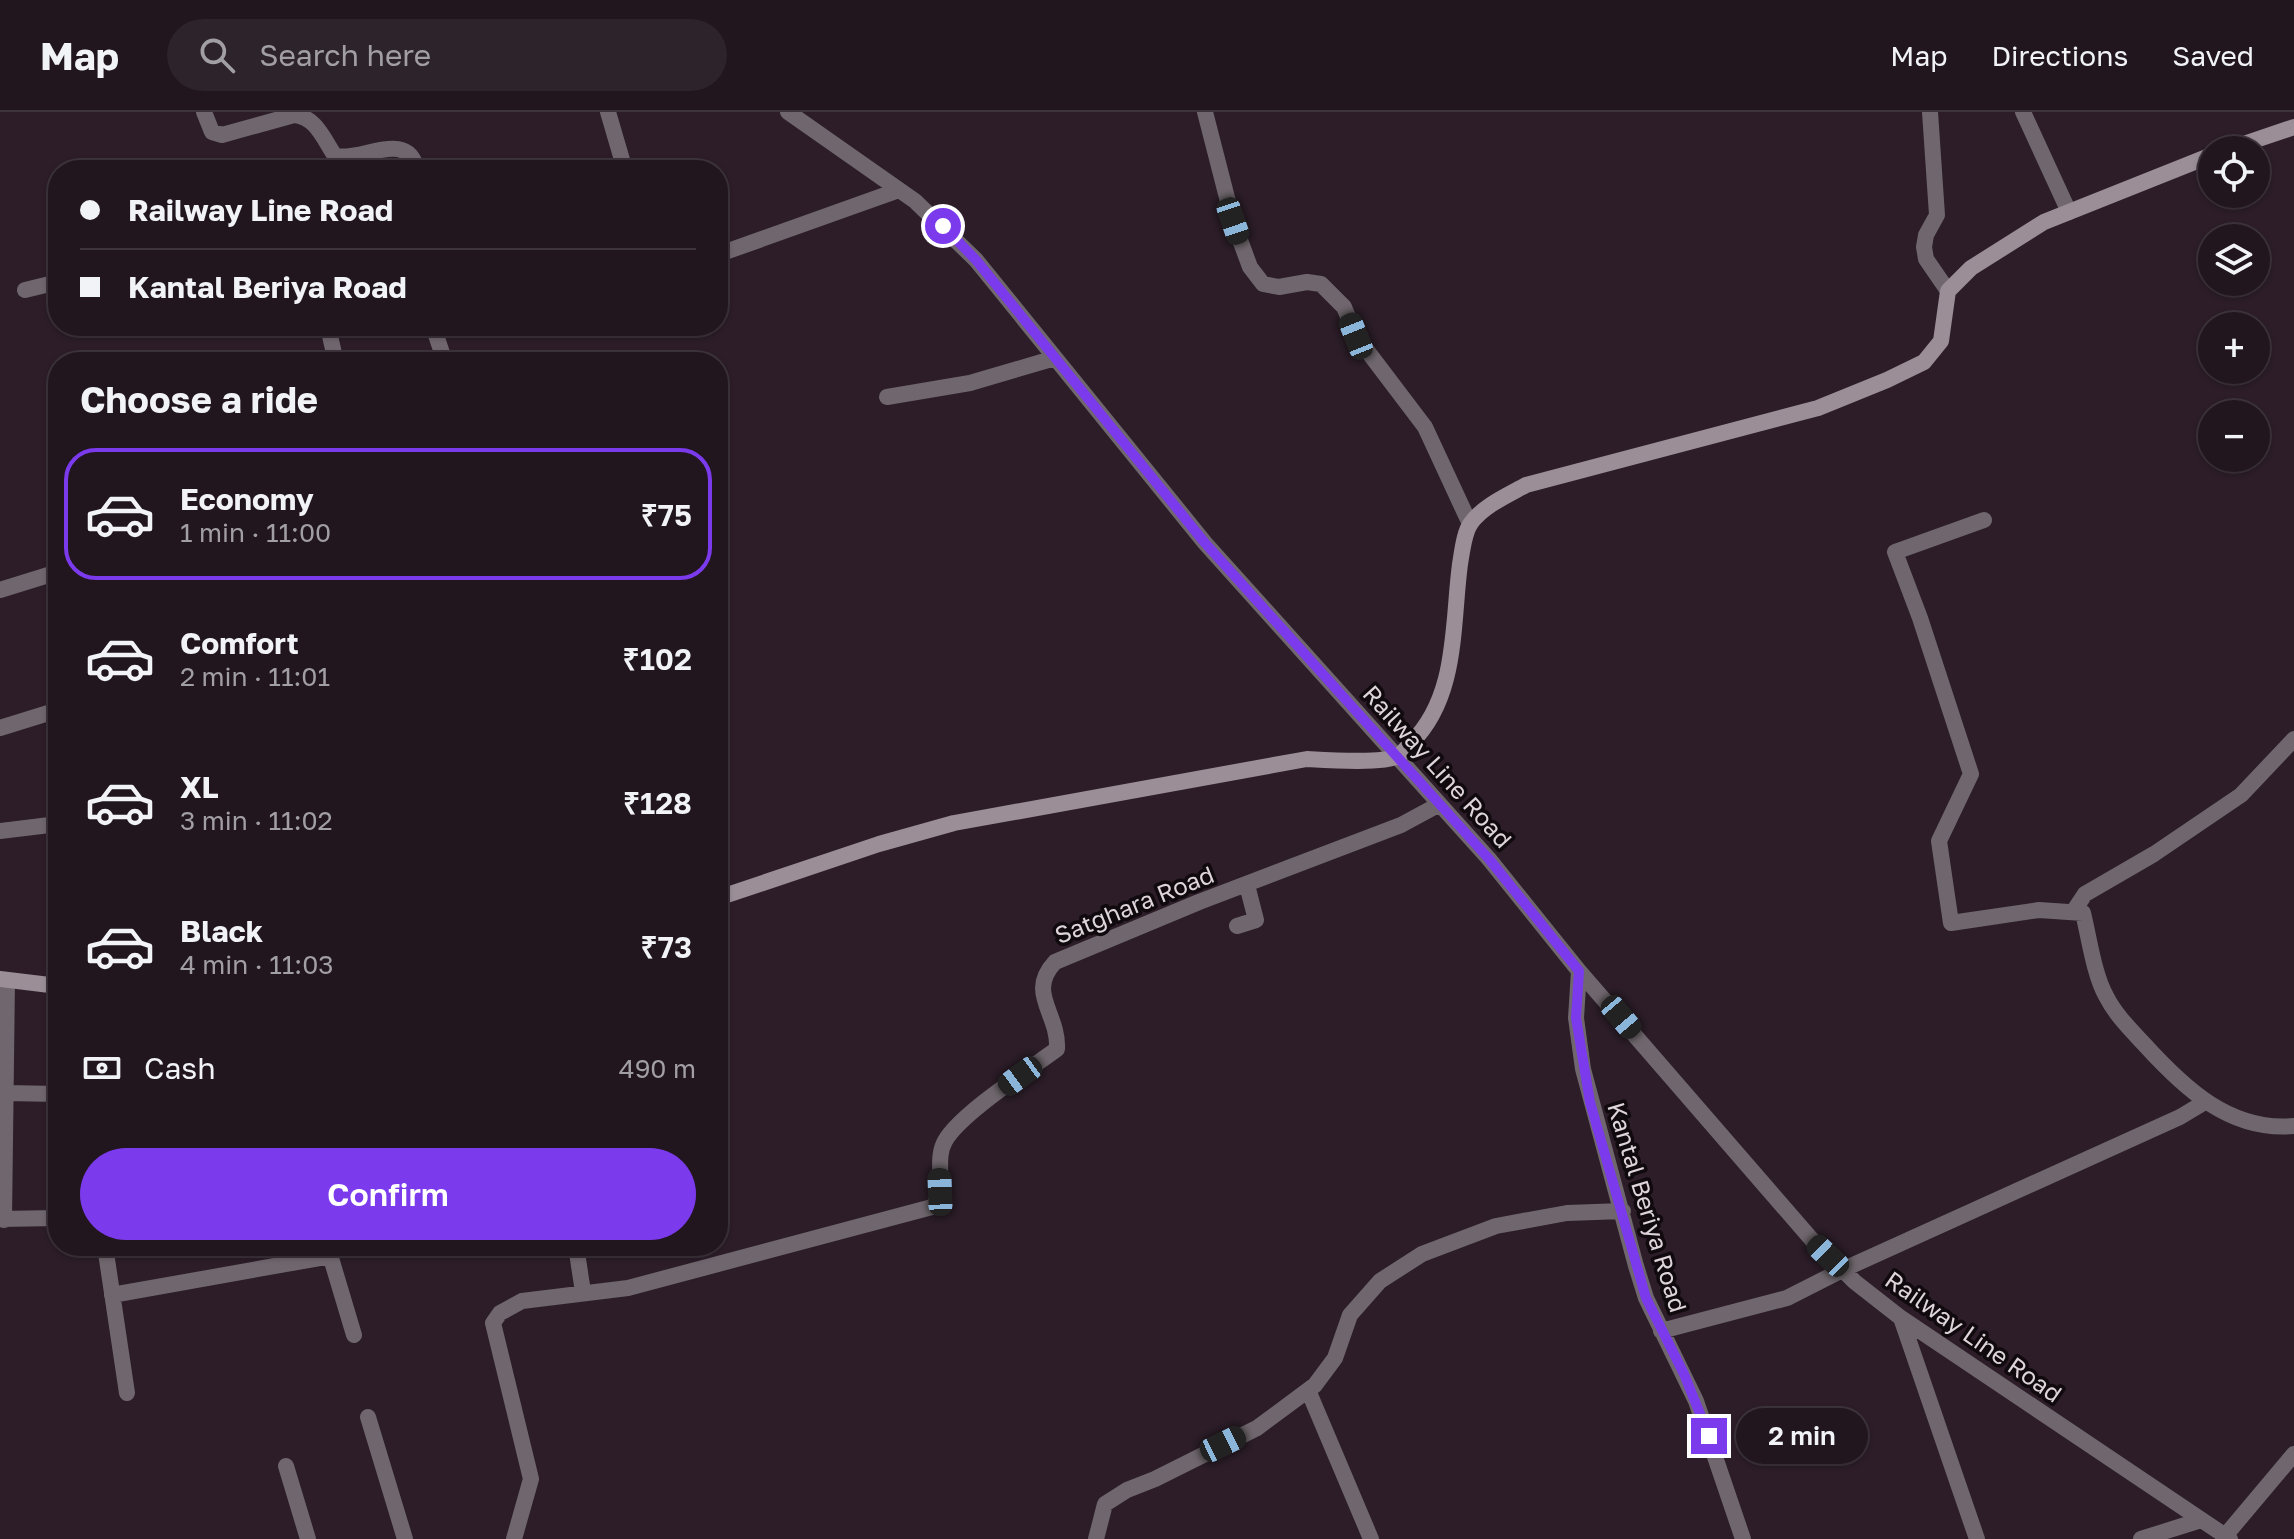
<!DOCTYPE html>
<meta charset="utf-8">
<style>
body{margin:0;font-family:"Golos Text",sans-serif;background:#2d232b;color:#f1f3f6;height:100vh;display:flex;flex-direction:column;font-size:30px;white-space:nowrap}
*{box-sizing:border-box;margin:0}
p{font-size:26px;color:#a29fa4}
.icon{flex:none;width:44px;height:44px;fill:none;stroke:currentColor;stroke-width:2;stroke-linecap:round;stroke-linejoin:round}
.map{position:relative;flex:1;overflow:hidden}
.sheet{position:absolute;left:48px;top:240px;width:680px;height:904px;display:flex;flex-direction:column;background:#21161e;border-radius:32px;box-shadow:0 2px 6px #0004,0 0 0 2px #3e353c}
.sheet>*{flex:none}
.top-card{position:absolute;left:48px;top:48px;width:680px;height:176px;border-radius:32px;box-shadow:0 2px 6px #0004,0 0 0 2px #3e353c;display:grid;align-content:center;height:176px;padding:0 32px;background:#21161e}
.fabs{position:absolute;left:2198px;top:24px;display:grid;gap:16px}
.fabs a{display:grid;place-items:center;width:72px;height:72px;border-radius:50%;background:#21161e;box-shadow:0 2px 6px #0004,0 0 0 2px #3e353c;font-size:40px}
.end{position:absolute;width:36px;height:36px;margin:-18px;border:10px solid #7c3aed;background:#fff;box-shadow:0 0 0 4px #fff}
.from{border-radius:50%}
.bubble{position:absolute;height:56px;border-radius:28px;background:#21161e;box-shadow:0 2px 6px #0004,0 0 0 2px #3e353c;font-size:26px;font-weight:600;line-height:56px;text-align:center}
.car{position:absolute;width:24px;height:48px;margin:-24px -12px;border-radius:10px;box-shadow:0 0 6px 2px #0007;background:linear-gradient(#222 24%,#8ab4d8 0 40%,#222 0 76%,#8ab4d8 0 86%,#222 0)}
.top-card b{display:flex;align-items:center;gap:28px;height:76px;font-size:30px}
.top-card b+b{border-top:2px solid #3e353c}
.top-card i{width:20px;height:20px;background:#f1f3f6}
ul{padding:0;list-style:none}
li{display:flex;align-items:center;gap:24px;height:132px;margin:0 16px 12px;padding:0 16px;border:4px solid transparent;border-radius:32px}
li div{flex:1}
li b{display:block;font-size:30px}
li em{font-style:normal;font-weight:600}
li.on{border-color:#7c3aed}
li>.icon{width:72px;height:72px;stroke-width:1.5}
h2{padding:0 32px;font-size:36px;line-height:96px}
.pay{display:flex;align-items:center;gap:20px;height:88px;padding:0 32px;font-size:30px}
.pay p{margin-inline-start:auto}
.button{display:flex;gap:16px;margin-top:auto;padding:16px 32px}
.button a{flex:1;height:92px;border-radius:48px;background:#7c3aed;color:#fff;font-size:32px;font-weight:600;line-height:92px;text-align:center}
header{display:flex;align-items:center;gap:48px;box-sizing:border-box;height:112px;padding:0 40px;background:#21161e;border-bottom:2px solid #3e353c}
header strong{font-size:38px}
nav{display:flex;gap:44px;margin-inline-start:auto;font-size:28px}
.search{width:560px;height:72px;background:#2d232b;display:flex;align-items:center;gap:20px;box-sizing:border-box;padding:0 28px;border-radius:44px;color:#a29fa4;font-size:30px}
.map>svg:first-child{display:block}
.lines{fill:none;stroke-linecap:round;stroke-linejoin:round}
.street{stroke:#6f676d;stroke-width:16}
.secondary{stroke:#9b8e97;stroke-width:16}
.route{stroke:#7c3aed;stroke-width:10}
.labels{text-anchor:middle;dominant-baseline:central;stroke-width:7;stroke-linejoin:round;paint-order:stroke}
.street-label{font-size:24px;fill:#ded4db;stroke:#100a0e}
</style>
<header>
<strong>Map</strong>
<div class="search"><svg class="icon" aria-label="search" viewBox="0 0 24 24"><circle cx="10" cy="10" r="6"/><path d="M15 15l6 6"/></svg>Search here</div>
<nav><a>Map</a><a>Directions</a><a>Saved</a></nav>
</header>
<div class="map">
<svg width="2294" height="1427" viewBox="0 0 2294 1427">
<rect width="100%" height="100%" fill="#2c1d28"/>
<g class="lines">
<!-- street -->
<path class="street" d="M204,0L212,20L222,23L294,3C316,5 323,26 335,44C362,50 408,16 417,58
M608,0L625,58
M788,0L915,89L976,148L1205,431L1489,747L1579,859L1813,1129L1855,1170L1901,1206L2230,1427
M1205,0L1233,109L1250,155L1263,172L1279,175L1307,170L1321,172L1344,195L1356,224L1425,315L1470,412
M1930,0L1937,103L1926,123L1924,135L1926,147L1948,179
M2023,0L2069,100
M728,139L899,78
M25,178L58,170
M331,214L330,224L336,250
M433,214L445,250
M887,285L970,271L1055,246
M1984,408L1895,440L1920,506L1971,662L1939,729L1951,811L2039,798L2083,801C2089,825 2094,863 2106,884C2115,902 2130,917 2144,932C2184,976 2230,1020 2294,1014
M0,478L58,460
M0,616L58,598
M0,719L58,712
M2073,800L2085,782L2154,742L2241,683L2294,627
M1237,814L1256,808L1247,773
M1579,859L1576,906L1583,957L1636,1154L1646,1186L1696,1289L1743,1427
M6,981L58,982
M0,1107L58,1106
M4,1108L7,868
M105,1134L127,1281
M576,1134L583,1180
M328,1136L354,1223
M112,1183L331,1144
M1901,1206L1977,1427
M1661,1219L1787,1186L1842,1158L2180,1005L2205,990
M1308,1278L1371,1427
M368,1305L405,1427
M286,1354L308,1427
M2225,1424L2294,1342
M514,1427L531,1367L493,1211L500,1201L522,1189L628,1176L932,1095C949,1078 933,1050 945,1029C960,1002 1030,957 1057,937C1059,901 1026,881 1055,850L1199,790L1401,713L1438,693
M1096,1427L1105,1392L1127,1378L1155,1367L1257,1316L1315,1273L1335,1246L1350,1203L1380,1169L1422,1142L1496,1114L1567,1101L1623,1099
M2141,1427L2201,1408"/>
<!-- secondary -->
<path class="secondary" d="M2226,38L2294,15
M718,786L879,732L954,711L1307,647C1325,648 1384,652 1398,644C1402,642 1407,635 1411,631C1458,585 1452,513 1460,452C1462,441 1464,420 1471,411C1483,394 1508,383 1526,373L1818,296L1887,268L1924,250L1941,229L1948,179L1971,156L2044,110L2212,43
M0,867L58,874"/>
</g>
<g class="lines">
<!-- route -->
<path class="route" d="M943,114L976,148L1205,431L1489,747L1579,859L1576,906L1590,990L1646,1186L1684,1262L1709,1324"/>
</g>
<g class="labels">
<!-- street labels -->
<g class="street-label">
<text transform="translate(1438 654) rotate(48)">Railway Line Road</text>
<text transform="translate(1134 792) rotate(-22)">Satghara Road</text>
<text transform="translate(1648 1095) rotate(73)">Kantal Beriya Road</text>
<text transform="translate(1974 1224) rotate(35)">Railway Line Road</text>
</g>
</g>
</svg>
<div class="fabs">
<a><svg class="icon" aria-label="locate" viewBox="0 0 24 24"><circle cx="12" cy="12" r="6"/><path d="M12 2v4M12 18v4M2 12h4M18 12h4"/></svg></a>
<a><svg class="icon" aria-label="layers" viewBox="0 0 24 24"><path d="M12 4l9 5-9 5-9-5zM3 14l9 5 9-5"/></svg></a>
<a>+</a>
<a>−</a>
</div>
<i class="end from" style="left:943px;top:114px"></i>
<i class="end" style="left:1709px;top:1324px"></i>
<div class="bubble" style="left:1736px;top:1296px;width:132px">2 min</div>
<i class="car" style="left:1233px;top:109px;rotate:161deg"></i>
<i class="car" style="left:1356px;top:224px;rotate:338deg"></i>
<i class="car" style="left:1621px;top:905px;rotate:140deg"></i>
<i class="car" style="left:1020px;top:964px;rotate:234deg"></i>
<i class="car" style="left:940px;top:1080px;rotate:358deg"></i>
<i class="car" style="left:1828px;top:1144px;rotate:314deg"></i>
<i class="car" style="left:1223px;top:1332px;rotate:64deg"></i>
<div class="top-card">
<b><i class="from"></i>Railway Line Road</b>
<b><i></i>Kantal Beriya Road</b>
</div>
<section class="sheet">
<h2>Choose a ride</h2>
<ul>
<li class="on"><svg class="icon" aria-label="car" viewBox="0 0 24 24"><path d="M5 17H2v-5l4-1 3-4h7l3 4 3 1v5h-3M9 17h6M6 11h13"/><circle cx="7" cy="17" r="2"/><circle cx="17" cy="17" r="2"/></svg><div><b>Economy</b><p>1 min · 11:00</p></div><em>₹75</em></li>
<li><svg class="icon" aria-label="car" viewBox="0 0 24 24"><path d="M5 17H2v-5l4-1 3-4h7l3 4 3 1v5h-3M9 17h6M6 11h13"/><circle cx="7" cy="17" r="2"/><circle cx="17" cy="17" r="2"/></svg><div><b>Comfort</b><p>2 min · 11:01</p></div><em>₹102</em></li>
<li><svg class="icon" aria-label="car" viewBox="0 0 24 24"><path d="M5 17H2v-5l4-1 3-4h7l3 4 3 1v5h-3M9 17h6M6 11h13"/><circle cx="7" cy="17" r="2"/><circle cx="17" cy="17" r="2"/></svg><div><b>XL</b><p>3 min · 11:02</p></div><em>₹128</em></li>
<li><svg class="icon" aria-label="car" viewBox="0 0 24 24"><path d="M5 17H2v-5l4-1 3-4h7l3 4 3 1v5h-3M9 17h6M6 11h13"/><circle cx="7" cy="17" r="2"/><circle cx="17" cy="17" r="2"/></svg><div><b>Black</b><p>4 min · 11:03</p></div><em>₹73</em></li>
</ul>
<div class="pay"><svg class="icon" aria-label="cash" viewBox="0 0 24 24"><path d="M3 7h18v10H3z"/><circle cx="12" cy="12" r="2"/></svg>Cash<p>490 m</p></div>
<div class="button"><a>Confirm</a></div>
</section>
</div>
